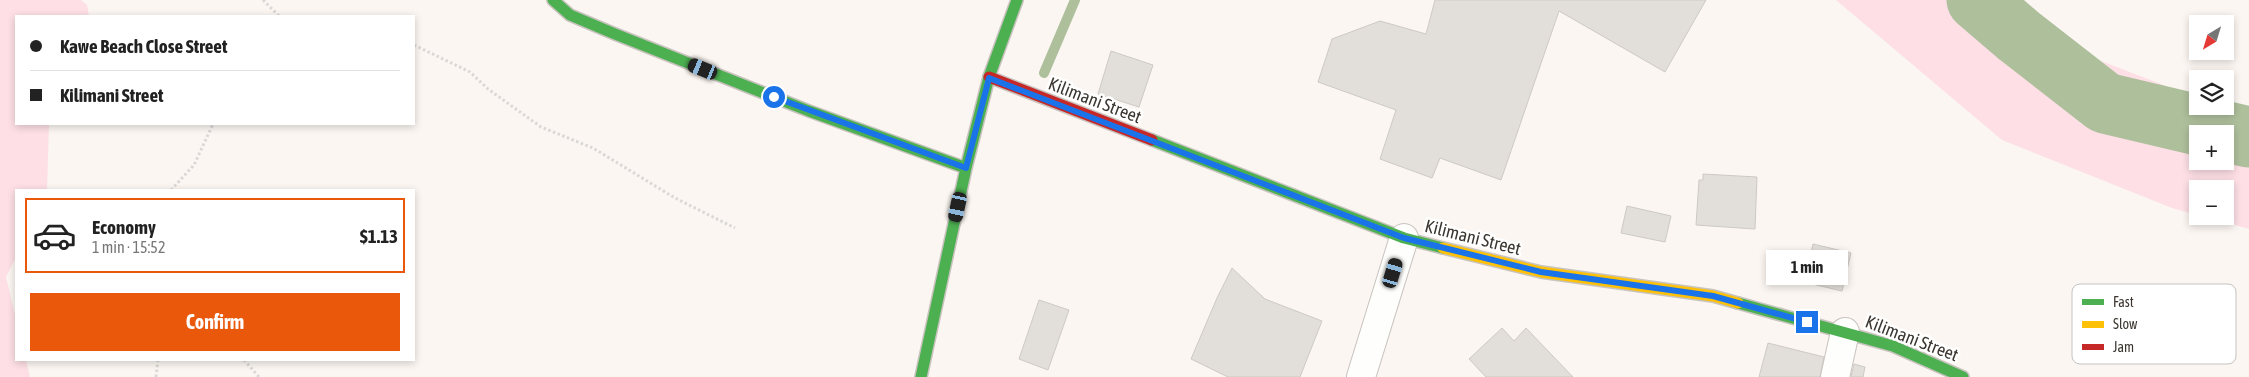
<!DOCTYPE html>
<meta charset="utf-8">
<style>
body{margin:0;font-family:"Asap Condensed",sans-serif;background:#f6f6f6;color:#222;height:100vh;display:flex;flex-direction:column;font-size:19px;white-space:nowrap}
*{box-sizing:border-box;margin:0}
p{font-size:16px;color:#767676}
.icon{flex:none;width:28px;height:28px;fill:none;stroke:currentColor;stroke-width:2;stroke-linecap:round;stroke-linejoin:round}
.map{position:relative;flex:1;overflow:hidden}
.panel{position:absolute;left:15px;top:189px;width:400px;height:172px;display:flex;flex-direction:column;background:#fff;border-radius:0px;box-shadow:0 2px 8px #0003}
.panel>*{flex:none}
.banner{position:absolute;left:15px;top:15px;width:400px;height:110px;border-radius:0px;box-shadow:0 2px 8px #0003;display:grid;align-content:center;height:110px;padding:0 15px;background:#fff}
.needle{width:32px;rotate:218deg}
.tools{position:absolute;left:2189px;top:15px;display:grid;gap:10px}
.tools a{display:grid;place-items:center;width:45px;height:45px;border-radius:0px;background:#fff;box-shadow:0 2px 8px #0003;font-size:25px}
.end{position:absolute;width:22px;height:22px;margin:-11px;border:6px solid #1a73e8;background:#fff;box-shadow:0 0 0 2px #fff}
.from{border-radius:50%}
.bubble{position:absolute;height:35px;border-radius:0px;background:#fff;box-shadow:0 2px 8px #0003;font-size:16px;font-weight:700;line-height:35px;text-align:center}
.car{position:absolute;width:15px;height:30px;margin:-15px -8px;border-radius:6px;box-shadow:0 0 4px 1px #0007;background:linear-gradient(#222 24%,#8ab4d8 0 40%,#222 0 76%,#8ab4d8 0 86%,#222 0)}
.banner b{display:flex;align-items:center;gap:18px;height:48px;font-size:19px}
.banner b+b{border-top:1px solid #e0e0e0}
.banner i{width:12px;height:12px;background:#222}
ul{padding:9px 0 0;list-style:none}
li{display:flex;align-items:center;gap:15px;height:75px;margin:0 10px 8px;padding:0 5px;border:2px solid transparent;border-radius:0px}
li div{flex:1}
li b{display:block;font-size:19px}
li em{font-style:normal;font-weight:700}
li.current{border-color:#ea580c}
li>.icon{width:45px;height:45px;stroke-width:1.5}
.primary-button{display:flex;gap:10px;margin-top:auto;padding:10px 15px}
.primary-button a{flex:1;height:58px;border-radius:0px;background:#ea580c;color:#fff;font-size:20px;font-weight:700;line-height:58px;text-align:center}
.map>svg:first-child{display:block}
.green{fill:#fddfe5;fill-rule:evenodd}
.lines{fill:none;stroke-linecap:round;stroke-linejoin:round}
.stream{stroke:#aebf9c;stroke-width:10}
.river{stroke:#aebf9c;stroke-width:61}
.building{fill:#e2ded9;stroke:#cdc9c4}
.street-casing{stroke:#c8c3be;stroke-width:30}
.fast-casing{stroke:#c8c3be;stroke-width:14}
.slow-casing{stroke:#c8c3be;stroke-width:14}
.jam-casing{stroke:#c8c3be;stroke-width:14}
.path{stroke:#dad8d7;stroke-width:3;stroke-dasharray:2.5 2.5;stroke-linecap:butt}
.street{stroke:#fefefd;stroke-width:28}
.fast{stroke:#4caf50;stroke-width:11}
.slow{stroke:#ffc107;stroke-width:11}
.jam{stroke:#c62828;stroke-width:11}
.route{stroke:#1a73e8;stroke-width:6}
.labels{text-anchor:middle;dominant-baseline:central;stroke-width:5;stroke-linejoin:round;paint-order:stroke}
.street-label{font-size:18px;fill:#3c3630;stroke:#fff}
.key{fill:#fff;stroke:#c4c3c1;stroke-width:1}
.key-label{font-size:14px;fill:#3c3630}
</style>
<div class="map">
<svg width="2249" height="377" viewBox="0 0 2249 377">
<rect width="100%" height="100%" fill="#fbf6f1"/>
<!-- green -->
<path class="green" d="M0,0H81L87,5L89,16H16V124H49L47,190H16V257L6,277L16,319V360H26L30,377H0Z
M1836,0H2024L2065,47L2197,98L2198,106H2220L2249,117V229L2204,216H2225V189H2198L2197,215L2172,208L2002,140ZM2198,134H2225V161H2198Z"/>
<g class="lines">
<!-- stream -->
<path class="stream" d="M1044,73L1075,0"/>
<!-- river -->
<path class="river" d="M1977,0L2019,36L2105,103L2249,137"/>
</g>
<!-- building -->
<path class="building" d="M1435,0H1706L1665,72L1559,11L1501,180L1440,158L1432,178L1380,159L1396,110L1318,82L1332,39L1380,21L1426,34Z
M1111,51L1153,65L1139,107L1098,94Z
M1703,174L1757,177L1755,229L1696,225L1699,180H1703Z
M1627,206L1671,216L1665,242L1621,233Z
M1813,244L1851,253L1842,291L1804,282Z
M1232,268L1265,299L1322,321L1300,377H1228L1191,359L1217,298Z
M1039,300L1069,310L1048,370L1019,359Z
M1502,328L1514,341L1526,328L1573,377H1486L1469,359Z
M1768,343L1824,357L1820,377H1759Z
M1854,364L1865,367L1863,377H1851Z"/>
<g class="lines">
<defs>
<path id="street" d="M1361,377L1404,238
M1835,377L1845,332"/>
<path id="fast" d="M553,0L570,15L615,34L809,111L966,168
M1152,140L1404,238L1443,248
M1738,303L1893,346L1963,377
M921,377L966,168L989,77L1017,0"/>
<path id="slow" d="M1443,248L1541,272L1713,296L1738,303"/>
<path id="jam" d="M989,77L1152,140"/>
</defs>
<!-- street casing -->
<use href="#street" class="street-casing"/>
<!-- fast casing -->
<use href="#fast" class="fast-casing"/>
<!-- slow casing -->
<use href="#slow" class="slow-casing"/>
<!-- jam casing -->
<use href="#jam" class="jam-casing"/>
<!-- path -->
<path class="path" d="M263,0L279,16
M414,45L470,72L488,89L541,127L593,148L675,198L735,228
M171,190L194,165L213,124
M244,360L259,377
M156,377L158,360"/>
<!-- street -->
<use href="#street" class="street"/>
<!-- fast -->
<use href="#fast" class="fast"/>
<!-- slow -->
<use href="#slow" class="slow"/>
<!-- jam -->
<use href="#jam" class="jam"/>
</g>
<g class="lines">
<!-- route -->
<path class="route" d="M774,97L966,168L989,78L1404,238L1541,272L1713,296L1807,322"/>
</g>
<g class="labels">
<!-- street labels -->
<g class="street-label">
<text transform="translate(1095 100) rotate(21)">Kilimani Street</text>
<text transform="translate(1473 237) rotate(14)">Kilimani Street</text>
<text transform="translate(1912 338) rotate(21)">Kilimani Street</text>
</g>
</g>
<!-- legend -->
<rect x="2072" y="284" width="164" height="80" rx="8" class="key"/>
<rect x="2082" y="299" width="22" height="6" fill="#4caf50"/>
<rect x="2082" y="321" width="22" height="7" fill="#ffc107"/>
<rect x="2082" y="344" width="22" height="6" fill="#c62828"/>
<g class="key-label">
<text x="2113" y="307">Fast</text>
<text x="2113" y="329">Slow</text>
<text x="2113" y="352">Jam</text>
</g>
</svg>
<div class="tools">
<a><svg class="needle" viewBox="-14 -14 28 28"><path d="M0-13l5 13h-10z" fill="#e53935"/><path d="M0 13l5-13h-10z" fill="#767676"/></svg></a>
<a><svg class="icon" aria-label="layers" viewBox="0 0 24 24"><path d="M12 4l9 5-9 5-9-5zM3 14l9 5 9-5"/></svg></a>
<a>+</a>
<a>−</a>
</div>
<i class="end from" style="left:774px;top:97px"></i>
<i class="end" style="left:1807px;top:322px"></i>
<div class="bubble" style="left:1766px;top:250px;width:82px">1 min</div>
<i class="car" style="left:703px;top:69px;rotate:292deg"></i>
<i class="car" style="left:958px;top:207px;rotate:192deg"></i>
<i class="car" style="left:1393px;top:273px;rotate:17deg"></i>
<div class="banner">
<b><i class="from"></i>Kawe Beach Close Street</b>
<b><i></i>Kilimani Street</b>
</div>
<section class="panel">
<ul>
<li class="current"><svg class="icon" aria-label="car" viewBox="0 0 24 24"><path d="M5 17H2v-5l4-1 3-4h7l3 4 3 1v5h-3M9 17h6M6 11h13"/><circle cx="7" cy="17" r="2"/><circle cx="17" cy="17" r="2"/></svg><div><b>Economy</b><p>1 min · 15:52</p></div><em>$1.13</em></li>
</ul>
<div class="primary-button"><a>Confirm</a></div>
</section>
</div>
